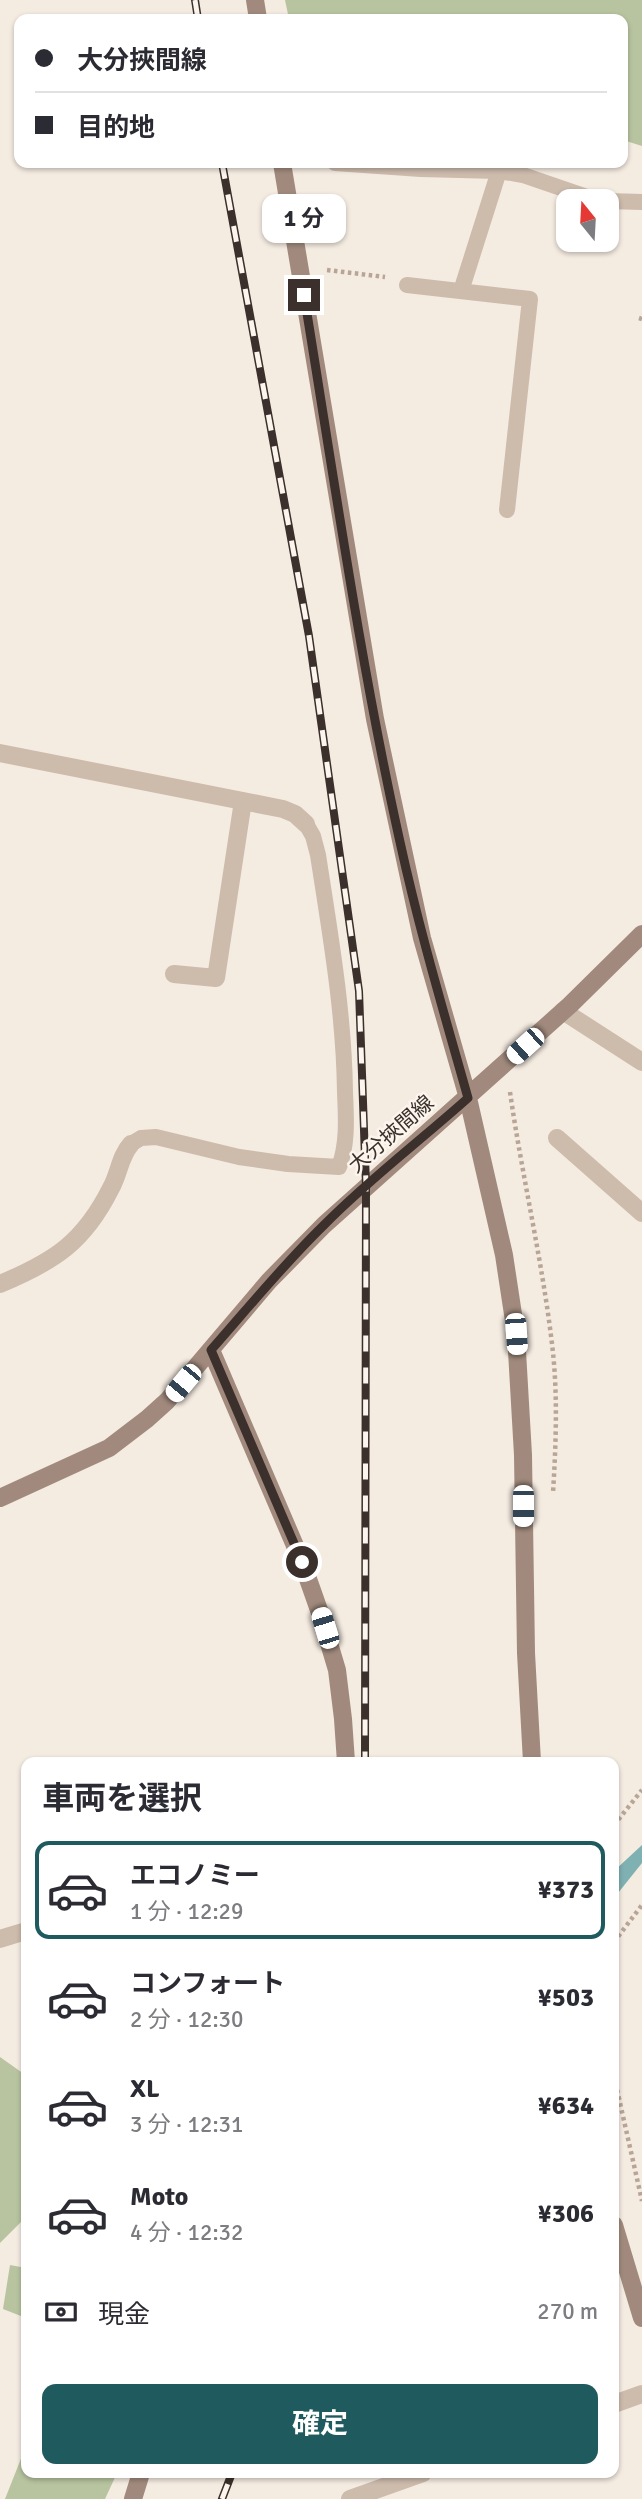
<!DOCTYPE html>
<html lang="ja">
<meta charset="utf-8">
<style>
body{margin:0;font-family:Signika,"Noto Sans JP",sans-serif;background:#f7f7f7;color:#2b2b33;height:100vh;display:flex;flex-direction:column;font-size:26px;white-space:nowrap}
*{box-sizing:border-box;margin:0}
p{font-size:23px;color:#7c7c81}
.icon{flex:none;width:38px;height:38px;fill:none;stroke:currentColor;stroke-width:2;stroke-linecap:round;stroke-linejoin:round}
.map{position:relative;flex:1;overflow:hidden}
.drawer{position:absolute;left:21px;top:1757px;width:598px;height:721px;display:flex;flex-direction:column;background:#fff;border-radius:14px;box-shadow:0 2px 5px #0004}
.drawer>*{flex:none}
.top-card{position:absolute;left:14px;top:14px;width:614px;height:154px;border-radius:14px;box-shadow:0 2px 5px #0004;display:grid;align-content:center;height:154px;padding:0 21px;background:#fff}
.needle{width:46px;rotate:342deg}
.buttons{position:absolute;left:556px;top:189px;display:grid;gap:14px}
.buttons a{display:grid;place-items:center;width:63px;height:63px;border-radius:14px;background:#fff;box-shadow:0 2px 5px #0004;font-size:35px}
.end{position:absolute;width:32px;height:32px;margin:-16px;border:9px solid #3b302b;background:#fff;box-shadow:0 0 0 4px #fff}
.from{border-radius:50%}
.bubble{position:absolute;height:49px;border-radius:14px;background:#fff;box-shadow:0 2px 5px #0004;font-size:23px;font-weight:700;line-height:49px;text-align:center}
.car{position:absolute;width:21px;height:42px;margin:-21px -10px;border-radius:9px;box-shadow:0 0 5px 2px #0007;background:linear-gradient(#fff 24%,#345 0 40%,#fff 0 76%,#345 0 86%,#fff 0)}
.top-card b{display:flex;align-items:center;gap:24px;height:66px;font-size:26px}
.top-card b+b{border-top:2px solid #e1e1e2}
.top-card i{width:18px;height:18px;background:#2b2b33}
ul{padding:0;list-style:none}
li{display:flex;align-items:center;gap:21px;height:98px;margin:0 14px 10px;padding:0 7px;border:4px solid transparent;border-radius:14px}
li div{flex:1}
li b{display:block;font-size:26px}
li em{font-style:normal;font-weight:700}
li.active{border-color:#1f5a5e}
li>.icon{width:63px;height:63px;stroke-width:1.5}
h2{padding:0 21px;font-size:32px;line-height:84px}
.pay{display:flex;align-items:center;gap:18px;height:77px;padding:0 21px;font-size:26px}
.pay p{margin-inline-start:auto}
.cta{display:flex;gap:14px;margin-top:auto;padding:14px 21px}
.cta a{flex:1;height:80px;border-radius:14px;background:#1f5a5e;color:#fff;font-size:28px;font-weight:700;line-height:80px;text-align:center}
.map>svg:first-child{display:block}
.green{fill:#b8c4a0}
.water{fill:#7fb0b2}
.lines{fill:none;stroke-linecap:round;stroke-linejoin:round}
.path{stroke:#b9a596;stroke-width:4.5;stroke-dasharray:3.5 3.5;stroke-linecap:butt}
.lane{stroke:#cdbbac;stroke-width:16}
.street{stroke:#cdbbac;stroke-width:18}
.secondary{stroke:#a18a7d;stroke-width:18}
.rail-casing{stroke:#3b302b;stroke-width:8}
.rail{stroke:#fbf5ee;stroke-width:5;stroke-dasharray:16;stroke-linecap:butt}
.route{stroke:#3b302b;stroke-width:9}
.labels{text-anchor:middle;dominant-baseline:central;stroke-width:5;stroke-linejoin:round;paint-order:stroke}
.street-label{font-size:21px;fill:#3b302b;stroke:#fbf5ee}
</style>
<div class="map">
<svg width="642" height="2499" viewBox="0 0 642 2499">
<rect width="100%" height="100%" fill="#f4ebe1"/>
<!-- green -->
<path class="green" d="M285,0H642V146L623,140V19H289Z
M0,2057L24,2074L26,2081V2217L0,2243Z
M10,2265L26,2268V2318L3,2309Z
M26,2446V2473H117L105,2499H5Z"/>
<!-- water -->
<path class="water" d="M642,1845V1863L614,1898V1871Z"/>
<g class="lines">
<!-- path -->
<path class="path" d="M327,270L385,277
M639,318L642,319
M510,1092C522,1176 542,1259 552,1344C558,1393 556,1443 553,1493
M614,1825L642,1790
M614,1942L642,1905
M614,2076L642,2201"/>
<!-- lane -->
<path class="lane" d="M335,163L421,169L499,171L523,175L590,198L607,201
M607,201L642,202
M407,285L530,299L507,510
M461,291L499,171
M131,1144L141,1138L156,1137L239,1157L288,1164L339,1167C348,1143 346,1117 345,1092C344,1012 330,933 318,855L313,836L306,824"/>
<!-- street -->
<path class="street" d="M0,753L283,809L295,814L306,824
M174,974L216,978L243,801
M563,1011L642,1062
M557,1138L642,1213
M0,1284C55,1261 84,1242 111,1188C119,1174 120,1156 131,1144
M0,1939L26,1931
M614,2404L642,2394
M350,2499L423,2473"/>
<!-- secondary -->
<path class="secondary" d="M255,0L258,19
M282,163L375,719L422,938L468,1098L504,1255L516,1334L523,1455L526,1653L532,1762
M211,1350L302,1562L320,1613L337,1670L343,1719L346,1762
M0,1498L109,1448L147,1419L167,1401L269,1281L324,1225L570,1005L642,934
M614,2225L642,2318
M133,2499L141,2473"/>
<defs>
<path id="rail" d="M195,0L198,19
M222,163L309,636L359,991L366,1185L365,1762
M222,2499L232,2473"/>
</defs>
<!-- rail casing -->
<use href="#rail" class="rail-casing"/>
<!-- rail -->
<use href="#rail" class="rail"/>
</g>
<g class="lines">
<!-- route -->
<path class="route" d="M302,1562L211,1350C248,1308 283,1265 323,1226C368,1180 420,1141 468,1098C444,1013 419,929 400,842C360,662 334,478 304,295"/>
</g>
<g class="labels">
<!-- street labels -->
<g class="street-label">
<text transform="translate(391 1134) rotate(-41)">大分挾間線</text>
</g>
</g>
</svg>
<div class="buttons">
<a><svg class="needle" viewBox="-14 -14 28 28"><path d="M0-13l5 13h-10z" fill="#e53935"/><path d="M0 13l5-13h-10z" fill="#7c7c81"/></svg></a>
</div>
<i class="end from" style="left:302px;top:1562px"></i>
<i class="end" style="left:304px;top:295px"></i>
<div class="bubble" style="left:262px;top:194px;width:84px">1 分</div>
<i class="car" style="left:525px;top:1046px;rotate:228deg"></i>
<i class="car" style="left:516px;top:1334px;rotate:176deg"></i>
<i class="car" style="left:183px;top:1383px;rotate:220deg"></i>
<i class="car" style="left:523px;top:1506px;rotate:180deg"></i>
<i class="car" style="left:325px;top:1628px;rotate:343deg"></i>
<div class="top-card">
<b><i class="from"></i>大分挾間線</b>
<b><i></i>目的地</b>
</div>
<section class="drawer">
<h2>車両を選択</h2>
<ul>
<li class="active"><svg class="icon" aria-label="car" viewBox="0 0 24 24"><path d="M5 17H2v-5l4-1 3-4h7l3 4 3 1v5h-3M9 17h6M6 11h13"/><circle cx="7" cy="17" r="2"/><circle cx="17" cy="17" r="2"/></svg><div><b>エコノミー</b><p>1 分 · 12:29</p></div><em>¥373</em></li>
<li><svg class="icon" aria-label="car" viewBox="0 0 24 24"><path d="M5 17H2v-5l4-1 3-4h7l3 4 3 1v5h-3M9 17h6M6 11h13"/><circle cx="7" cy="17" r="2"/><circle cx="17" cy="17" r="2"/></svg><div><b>コンフォート</b><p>2 分 · 12:30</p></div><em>¥503</em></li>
<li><svg class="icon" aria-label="car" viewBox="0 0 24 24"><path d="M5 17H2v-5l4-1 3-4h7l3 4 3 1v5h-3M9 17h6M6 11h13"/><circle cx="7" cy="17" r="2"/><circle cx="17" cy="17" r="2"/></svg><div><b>XL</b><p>3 分 · 12:31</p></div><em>¥634</em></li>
<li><svg class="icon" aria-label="car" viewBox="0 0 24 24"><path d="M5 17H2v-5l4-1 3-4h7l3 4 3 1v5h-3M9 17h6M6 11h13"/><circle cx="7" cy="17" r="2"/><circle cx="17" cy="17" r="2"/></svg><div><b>Moto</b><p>4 分 · 12:32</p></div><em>¥306</em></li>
</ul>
<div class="pay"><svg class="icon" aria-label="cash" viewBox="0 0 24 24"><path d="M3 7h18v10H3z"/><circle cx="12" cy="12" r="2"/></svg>現金<p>270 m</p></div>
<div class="cta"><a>確定</a></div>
</section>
</div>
